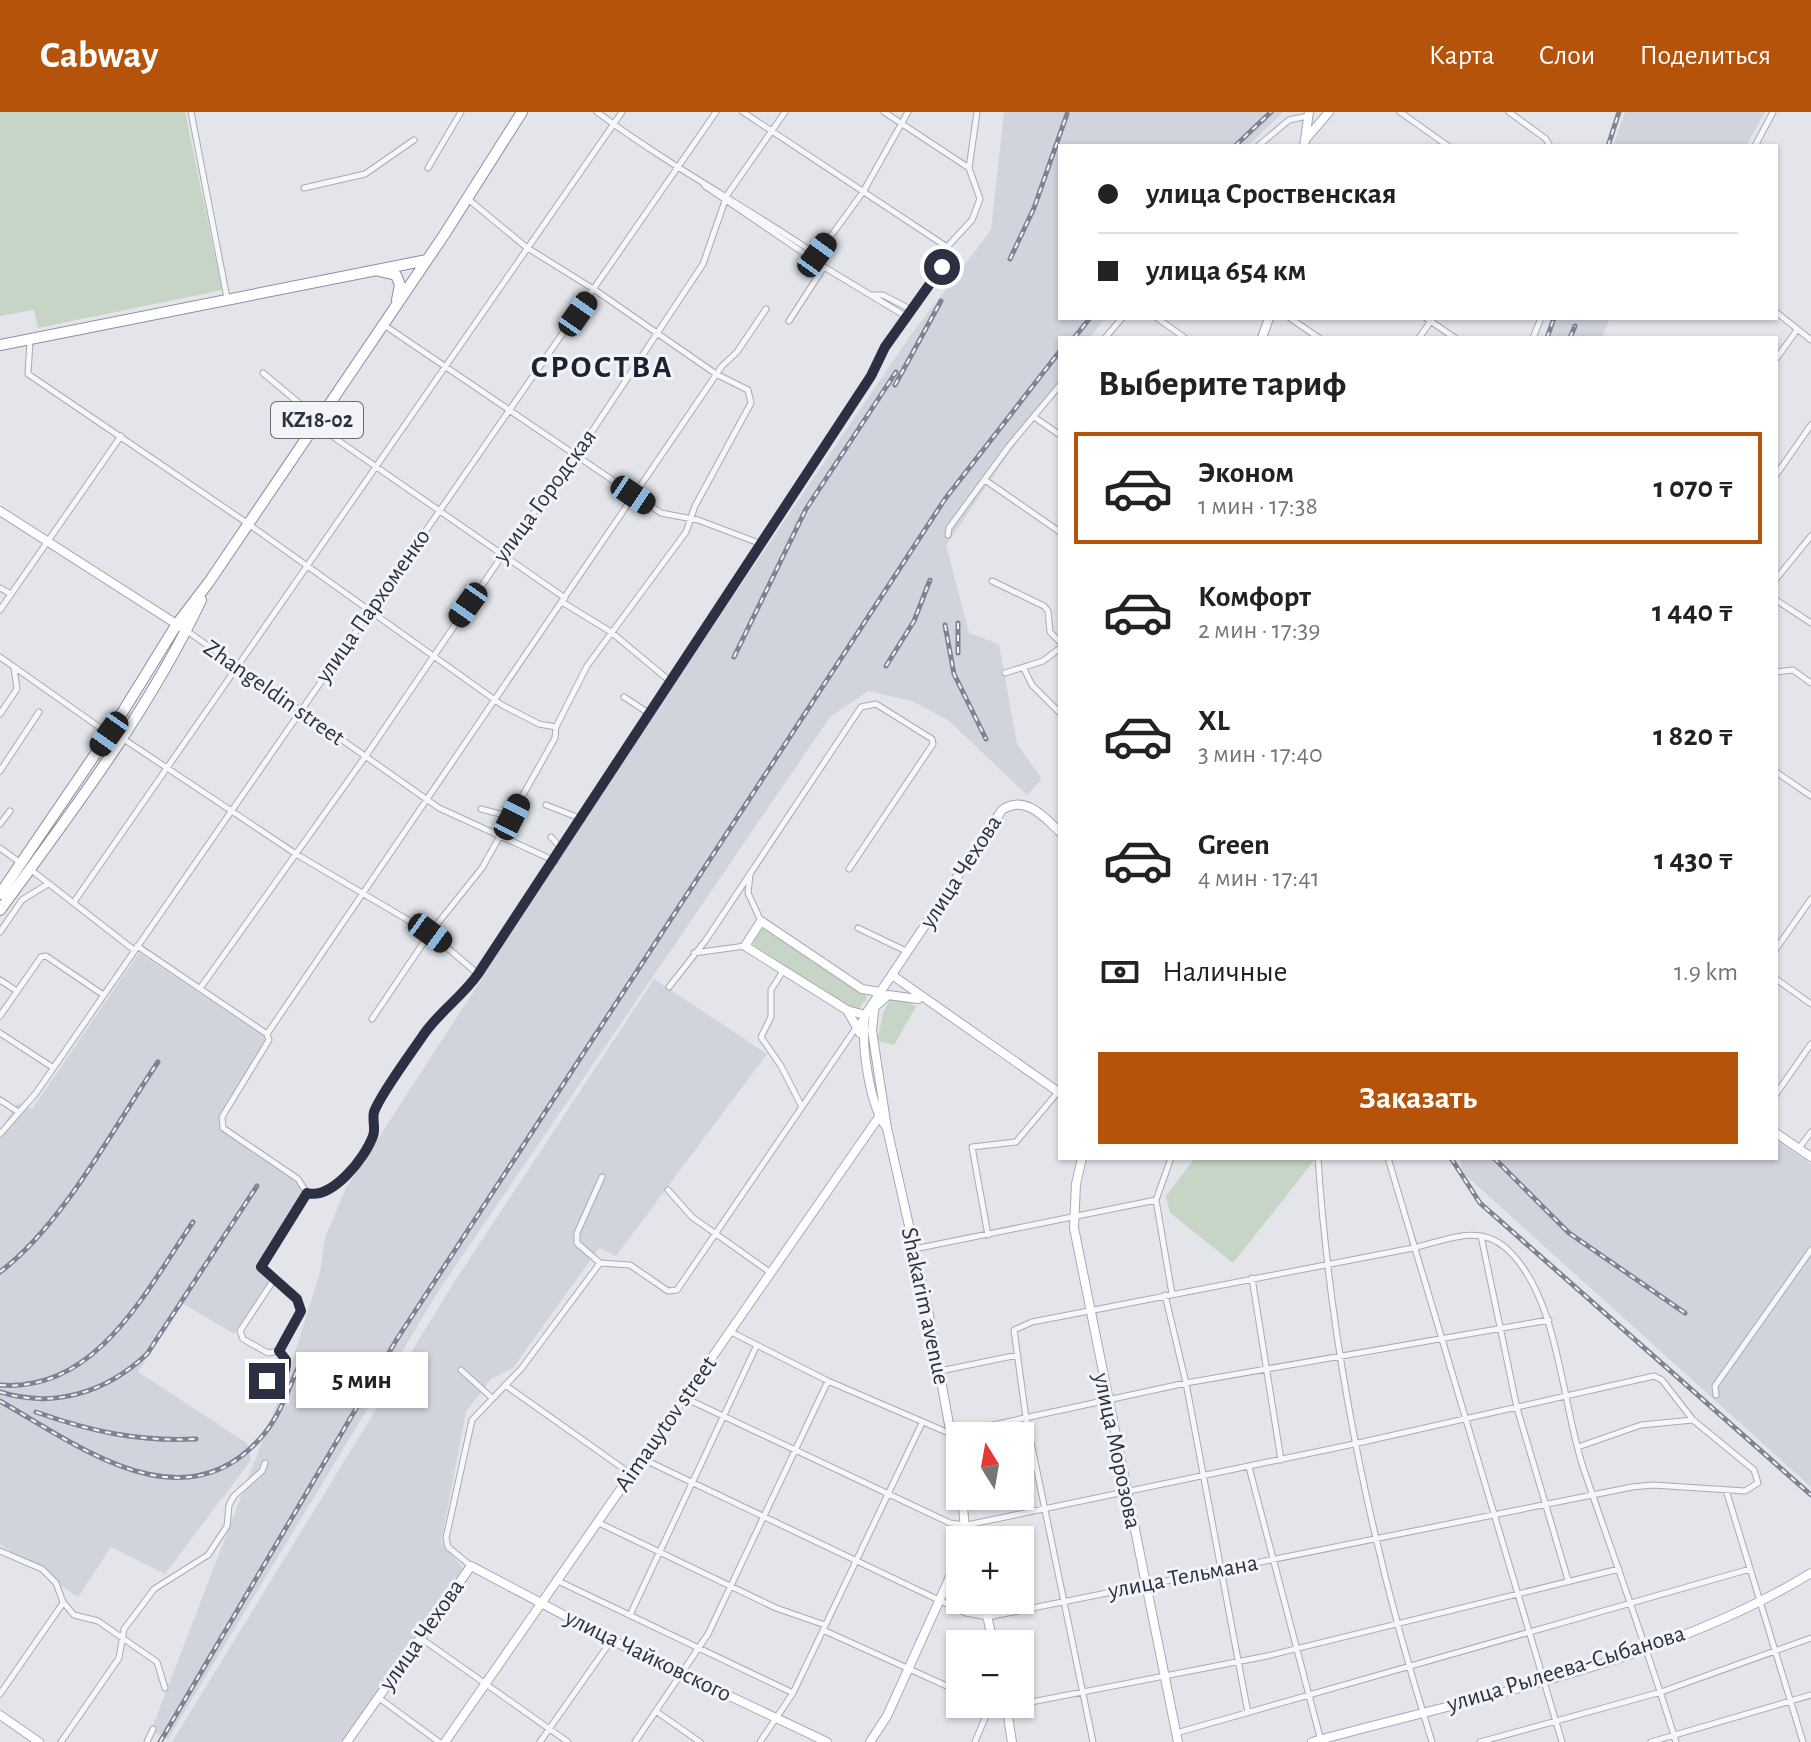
<!DOCTYPE html>
<html lang="ru">
<meta charset="utf-8">
<style>
body{margin:0;font-family:"Alegreya Sans",sans-serif;background:#f2f2f2;color:#222;height:100vh;display:flex;flex-direction:column;font-size:30px;white-space:nowrap}
*{box-sizing:border-box;margin:0}
p{font-size:26px;color:#767676}
.icon{flex:none;width:44px;height:44px;fill:none;stroke:currentColor;stroke-width:2;stroke-linecap:round;stroke-linejoin:round}
.map{position:relative;flex:1;overflow:hidden}
.side{position:absolute;left:1058px;top:224px;width:720px;height:824px;display:flex;flex-direction:column;background:#fff;border-radius:0px;box-shadow:0 2px 6px #0004}
.side>*{flex:none}
.hud{position:absolute;left:1058px;top:32px;width:720px;height:176px;border-radius:0px;box-shadow:0 2px 6px #0004;display:grid;align-content:center;height:176px;padding:0 40px;background:#fff}
.needle{width:52px;rotate:349deg}
.controls{position:absolute;left:946px;top:1310px;display:grid;gap:16px}
.controls a{display:grid;place-items:center;width:88px;height:88px;border-radius:0px;background:#fff;box-shadow:0 2px 6px #0004;font-size:40px}
.end{position:absolute;width:36px;height:36px;margin:-18px;border:10px solid #2b3043;background:#fff;box-shadow:0 0 0 4px #fff}
.from{border-radius:50%}
.bubble{position:absolute;height:56px;border-radius:0px;background:#fff;box-shadow:0 2px 6px #0004;font-size:26px;font-weight:600;line-height:56px;text-align:center}
.car{position:absolute;width:24px;height:48px;margin:-24px -12px;border-radius:10px;box-shadow:0 0 6px 2px #0007;background:linear-gradient(#222 24%,#8ab4d8 0 40%,#222 0 76%,#8ab4d8 0 86%,#222 0)}
.hud b{display:flex;align-items:center;gap:28px;height:76px;font-size:30px}
.hud b+b{border-top:2px solid #e0e0e0}
.hud i{width:20px;height:20px;background:#222}
ul{padding:0;list-style:none}
li{display:flex;align-items:center;gap:24px;height:112px;margin:0 16px 12px;padding:0 24px;border:4px solid transparent;border-radius:0px}
li div{flex:1}
li b{display:block;font-size:30px}
li em{font-style:normal;font-weight:600}
li.active{border-color:#b45309}
li>.icon{width:72px;height:72px;stroke-width:1.5}
h2{padding:0 40px;font-size:36px;line-height:96px}
.pay{display:flex;align-items:center;gap:20px;height:88px;padding:0 40px;font-size:30px}
.pay p{margin-inline-start:auto}
.primary-button{display:flex;gap:16px;margin-top:auto;padding:16px 40px}
.primary-button a{flex:1;height:92px;border-radius:0px;background:#b45309;color:#fff;font-size:32px;font-weight:600;line-height:92px;text-align:center}
header{display:flex;align-items:center;gap:48px;box-sizing:border-box;height:112px;padding:0 40px;background:#b45309;color:#fff}
header strong{font-size:38px}
nav{display:flex;gap:44px;margin-inline-start:auto;font-size:28px}
.map>svg:first-child{display:block}
.built{fill:#d1d4dd}
.green{fill:#c6d5c5}
.lines{fill:none;stroke-linecap:round;stroke-linejoin:round}
.street-casing{stroke:#a8abb5;stroke-width:7}
.secondary-casing{stroke:#a8abb5;stroke-width:10}
.primary-casing{stroke:#a3a7b6;stroke-width:10}
.highway-casing{stroke:#8b90a1;stroke-width:12}
.street{stroke:#f6f7f9;stroke-width:5}
.secondary{stroke:#fff;stroke-width:8}
.primary{stroke:#fff;stroke-width:8}
.highway{stroke:#fff;stroke-width:10}
.rail-casing{stroke:#7d8294;stroke-width:5}
.rail{stroke:#f3f4f8;stroke-width:2;stroke-dasharray:6;stroke-linecap:butt}
.route{stroke:#2b3043;stroke-width:10}
.labels{text-anchor:middle;dominant-baseline:central;stroke-width:6;stroke-linejoin:round;paint-order:stroke}
.shield{fill:#f3f4f8;stroke:#676b79;stroke-width:2}
.shield-label{font-size:22px;font-weight:bold;fill:#2b3043}
.street-label{font-size:24px;fill:#2b3043;stroke:#f3f4f8}
.district-label{font-size:32px;font-weight:bold;letter-spacing:2px;fill:#1d2134;stroke:#f3f4f8}
</style>
<header>
<strong>Cabway</strong>
<nav><a>Карта</a><a>Слои</a><a>Поделиться</a></nav>
</header>
<div class="map">
<svg width="1811" height="1630" viewBox="0 0 1811 1630">
<rect width="100%" height="100%" fill="#e3e5eb"/>
<!-- built -->
<path class="built" d="M1004,0H1283L1248,34H1060V206H1105L1089,226H1060V267L946,433L969,521L999,532L1017,632L1042,667L1027,683L948,608L912,589L868,579L830,605L441,1175L168,1627L151,1619L289,1260L320,1160L325,1126L346,1076L664,586L910,224L991,118Z
M1625,0H1765L1746,34H1613Z
M1552,206H1610L1602,226H1545Z
M139,841L266,925L218,1013L306,1078L259,1152L272,1165L234,1222L182,1191L138,1260L247,1331L251,1348L165,1462L111,1435L78,1485L0,1432V1018L18,991L32,997Z
M654,867L767,942L616,1144L599,1136L513,1256L491,1267L466,1300L441,1430L463,1456L341,1630H172L453,1172Z
M1776,1028L1811,1052V1375L1462,1060L1460,1046H1776Z"/>
<!-- green -->
<path class="green" d="M0,0H185L222,178L38,216L34,198L0,204Z
M761,816H768L863,880L867,886L859,897L852,898L754,833V826Z
M894,880L916,895L894,933L877,929L883,901Z
M1195,1046H1316L1233,1151L1170,1101L1166,1084Z"/>
<g class="lines">
<defs>
<path id="street" d="M191,0L227,186
M597,0C668,53 745,94 817,143L814,148L824,155L907,205
M743,0L947,135
M884,0L969,56
M1400,0L1448,34
M1509,0L1546,27L1550,34
M1258,34L1289,8L1308,4
M1755,34L1773,0
M428,56L461,0
M705,74L814,148
M304,76L365,62L414,28
M817,143L863,80L908,0
M872,183H883L912,198
M1776,200L1811,228
M1157,206L1185,226
M1290,206L1319,226
M1426,206L1455,226
M789,209L824,155
M384,213L661,401L698,408L759,431
M1105,226L1122,206
M1419,226L1433,206
M1533,226L1541,206
M30,229L28,262L247,411L502,593L539,612L556,615
M1776,247L1797,218
M263,261L318,307
M1034,305L1060,323
M316,313L565,486
M1776,363L1811,313
M985,368L1060,420
M948,423L949,416L1009,334L1060,273
M1776,467L1811,424
M992,469L1044,494L1048,499L1050,520L1060,530
M0,476L11,482
M1776,488L1811,511
M562,490L611,520L671,570
M0,498L121,324
M187,519L439,696L555,749
M0,545L109,622
M1024,557L1032,573L1060,601
M1776,560L1793,558L1811,571
M1005,561L1043,549L1060,536
M624,585L650,602
M0,602L17,577L14,556
M122,626L296,742L430,821L478,862
M0,659L39,600
M1776,660L1811,684
M546,693L582,707
M481,697L512,705
M0,712L10,699
M551,725L562,737
M0,736L22,752
M30,757L134,838
M750,763L748,781L761,809
M74,790L622,0
M858,816L908,840
M0,820L22,788L48,772
M137,834L267,922
M1776,837L1811,787
M694,841L745,834
M783,859L771,878V905L761,925L781,954L802,995
M1776,867L1811,892
M0,868L17,879
M201,875L365,645L502,444L577,342L703,152L727,83L785,0
M669,875L706,828L861,595L876,592L932,627L933,632L849,757
M0,904L41,845L46,844L102,882
M372,907L430,821L482,756L555,626L556,615L587,554L686,420L695,394L751,291L748,278L716,262L595,178L526,135L468,87
M0,921L52,955
M1776,982L1811,932
M0,988L17,999
M0,1022L36,981L716,0
M1799,1036L1811,1020
M1171,1046L1156,1088L1172,1182
M1318,1046C1331,1246 1372,1439 1432,1630
M1388,1046L1562,1630
M602,1065L577,1121V1131L600,1151L630,1153L668,1179L677,1178L864,904
M668,1078L692,1105L771,1161
M307,1081C330,1087 365,1045 373,1025C376,1017 372,1008 374,1000C381,979 408,946 421,927C437,902 461,886 478,862L871,264L885,235L942,155L947,135L972,108L980,87L969,56L977,0
M988,1123L972,1035L1016,1030L1058,980
M1481,1124L1517,1296L1568,1468
M914,1137L1156,1088
M275,1166L240,1219L243,1227L268,1241L279,1239L301,1199C296,1178 275,1169 261,1155L307,1081L298,1067L223,1016L222,1005L269,928L267,922L722,254L737,240L766,197
M1252,1166L1281,1348
M1165,1183L1186,1271L1248,1601
M731,1220L828,1269L951,1322L1186,1271L1549,1208
M461,1258L491,1285
M940,1259L1018,1243
M267,1269L285,1260L286,1248L279,1239
M505,1273L631,1362
M1716,1283L1715,1274L1811,1138
M685,1286L950,1411L967,1413L1354,1332L1654,1264L1662,1268L1693,1308
M643,1347L966,1501L988,1505L1632,1375L1653,1373L1745,1379L1758,1371L1754,1358L1693,1308L1641,1313L1578,1335
M1249,1355L1321,1629
M1726,1378L1803,1630
M597,1410L776,1496L825,1513
M0,1439L42,1457L56,1471L63,1490L74,1503L98,1509L157,1550L165,1576
M471,1454L448,1435L446,1426L472,1308L521,1257L600,1151
M556,1468L793,1581
M630,1503L756,1235
M823,1518L960,1580
M422,1527L568,1630
M0,1582L63,1491
M379,1586L439,1630
M986,1592L1006,1595L1267,1544L1619,1457
M657,1600L700,1630
M1176,1621L1750,1457
M61,1630L119,1546L124,1517L143,1492L154,1477L208,1443L227,1414L229,1393L234,1384L262,1359L265,1351
M147,1630L153,1617
M540,1630L611,1529
M635,1630L708,1522L828,1269
M760,1630L793,1581L922,1311
M975,1630L990,1594
M1093,1630L1026,1306L1014,1218L1032,1210L1413,1136C1445,1129 1477,1111 1506,1136C1560,1185 1561,1292 1584,1358C1615,1449 1648,1538 1676,1630
M1480,1630L1661,1580L1811,1526
M1651,1630L1811,1583"/>
<path id="secondary" d="M1305,28L1329,0
M0,399L181,515
M871,899L865,903L847,898L745,834L761,809L862,877L880,880
M1776,1021L1811,1045
M1082,1046L1076,1072L1074,1116L1178,1630
M984,1488L993,1532
M1006,1592L1012,1630
M0,1603L39,1630
M347,1630L471,1454L611,1528L827,1630
M445,1630L881,1002
M1312,1630C1475,1585 1667,1550 1811,1461"/>
<path id="primary" d="M1304,34L1309,0
M1262,226L1269,206
M892,863L1060,981
M875,890L872,919L887,1016L928,1198L960,1372
M877,893L888,883L918,887
M847,898L860,921
M887,1016C869,993 861,932 865,903L1002,698C1025,682 1044,705 1060,720
M962,1384L966,1428
M870,1630L887,1604L960,1443"/>
<path id="highway" d="M379,159L396,163L400,173L397,188
M0,233L427,148
M0,782L109,622L177,512L209,470L444,123L522,0
M0,798C72,700 149,598 201,488"/>
</defs>
<!-- street casing -->
<use href="#street" class="street-casing"/>
<!-- secondary casing -->
<use href="#secondary" class="secondary-casing"/>
<!-- primary casing -->
<use href="#primary" class="primary-casing"/>
<!-- highway casing -->
<use href="#highway" class="highway-casing"/>
<!-- street -->
<use href="#street" class="street"/>
<!-- secondary -->
<use href="#secondary" class="secondary"/>
<!-- primary -->
<use href="#primary" class="primary"/>
<!-- highway -->
<use href="#highway" class="highway"/>
<defs>
<path id="rail" d="M1235,34L1271,0
M1608,34L1619,0
M1010,147L1034,96L1067,2
M1074,226L1090,206
M1547,226L1554,206
M1570,226L1575,214
M895,273L941,189
M945,513L954,562L986,627
M958,541V511
M734,545L806,397L896,260
M886,554L914,509L930,468
M1451,1046L1480,1091L1811,1383
M1494,1046L1569,1121L1685,1201
M0,1160C63,1113 113,1016 158,950
M0,1273C97,1281 147,1177 193,1110
M0,1280C54,1297 107,1280 147,1242L257,1074
M0,1289C79,1334 186,1417 264,1322C280,1303 288,1278 298,1256
M36,1300C89,1319 139,1330 196,1327
M160,1630L397,1227L945,387L1060,239"/>
</defs>
<!-- rail casing -->
<use href="#rail" class="rail-casing"/>
<!-- rail -->
<use href="#rail" class="rail"/>
</g>
<g class="lines">
<!-- route -->
<path class="route" d="M267,1269C280,1266 287,1262 286,1248L279,1239L301,1199L297,1187L261,1155L307,1081C332,1088 365,1046 373,1024C376,1017 372,1008 374,1000C381,981 412,940 424,922C440,899 462,885 478,862L871,264L885,235L942,155"/>
</g>
<g class="labels">
<!-- shield labels -->
<rect class="shield" x="271" y="290" width="92" height="36" rx="6"/>
<g class="shield-label">
<text x="317" y="308">KZ18-02</text>
</g>
<!-- street labels -->
<g class="street-label">
<text transform="translate(545 384) rotate(-54)">улица Городская</text>
<text transform="translate(373 494) rotate(-55)">улица Пархоменко</text>
<text transform="translate(274 581) rotate(35)">Zhangeldin street</text>
<text transform="translate(961 760) rotate(-57)">улица Чехова</text>
<text transform="translate(925 1194) rotate(78)">Shakarim avenue</text>
<text transform="translate(666 1312) rotate(-55)">Aimauytov street</text>
<text transform="translate(1117 1339) rotate(78)">улица Морозова</text>
<text transform="translate(1183 1465) rotate(-11)">улица Тельмана</text>
<text transform="translate(422 1523) rotate(-55)">улица Чехова</text>
<text transform="translate(648 1544) rotate(26)">улица Чайковского</text>
<text transform="translate(1566 1557) rotate(-17)">улица Рылеева-Сыбанова</text>
</g>
<!-- district labels -->
<g class="district-label">
<text x="602" y="255">СРОСТВА</text>
</g>
</g>
</svg>
<div class="controls">
<a><svg class="needle" viewBox="-14 -14 28 28"><path d="M0-13l5 13h-10z" fill="#e53935"/><path d="M0 13l5-13h-10z" fill="#767676"/></svg></a>
<a>+</a>
<a>−</a>
</div>
<i class="end from" style="left:942px;top:155px"></i>
<i class="end" style="left:267px;top:1269px"></i>
<div class="bubble" style="left:296px;top:1240px;width:132px">5 мин</div>
<i class="car" style="left:817px;top:143px;rotate:36deg"></i>
<i class="car" style="left:578px;top:202px;rotate:35deg"></i>
<i class="car" style="left:633px;top:383px;rotate:124deg"></i>
<i class="car" style="left:468px;top:493px;rotate:215deg"></i>
<i class="car" style="left:109px;top:622px;rotate:215deg"></i>
<i class="car" style="left:512px;top:705px;rotate:27deg"></i>
<i class="car" style="left:430px;top:821px;rotate:126deg"></i>
<div class="hud">
<b><i class="from"></i>улица Сроственская</b>
<b><i></i>улица 654 км</b>
</div>
<section class="side">
<h2>Выберите тариф</h2>
<ul>
<li class="active"><svg class="icon" aria-label="car" viewBox="0 0 24 24"><path d="M5 17H2v-5l4-1 3-4h7l3 4 3 1v5h-3M9 17h6M6 11h13"/><circle cx="7" cy="17" r="2"/><circle cx="17" cy="17" r="2"/></svg><div><b>Эконом</b><p>1 мин · 17:38</p></div><em>1 070 ₸</em></li>
<li><svg class="icon" aria-label="car" viewBox="0 0 24 24"><path d="M5 17H2v-5l4-1 3-4h7l3 4 3 1v5h-3M9 17h6M6 11h13"/><circle cx="7" cy="17" r="2"/><circle cx="17" cy="17" r="2"/></svg><div><b>Комфорт</b><p>2 мин · 17:39</p></div><em>1 440 ₸</em></li>
<li><svg class="icon" aria-label="car" viewBox="0 0 24 24"><path d="M5 17H2v-5l4-1 3-4h7l3 4 3 1v5h-3M9 17h6M6 11h13"/><circle cx="7" cy="17" r="2"/><circle cx="17" cy="17" r="2"/></svg><div><b>XL</b><p>3 мин · 17:40</p></div><em>1 820 ₸</em></li>
<li><svg class="icon" aria-label="car" viewBox="0 0 24 24"><path d="M5 17H2v-5l4-1 3-4h7l3 4 3 1v5h-3M9 17h6M6 11h13"/><circle cx="7" cy="17" r="2"/><circle cx="17" cy="17" r="2"/></svg><div><b>Green</b><p>4 мин · 17:41</p></div><em>1 430 ₸</em></li>
</ul>
<div class="pay"><svg class="icon" aria-label="cash" viewBox="0 0 24 24"><path d="M3 7h18v10H3z"/><circle cx="12" cy="12" r="2"/></svg>Наличные<p>1.9 km</p></div>
<div class="primary-button"><a>Заказать</a></div>
</section>
</div>
